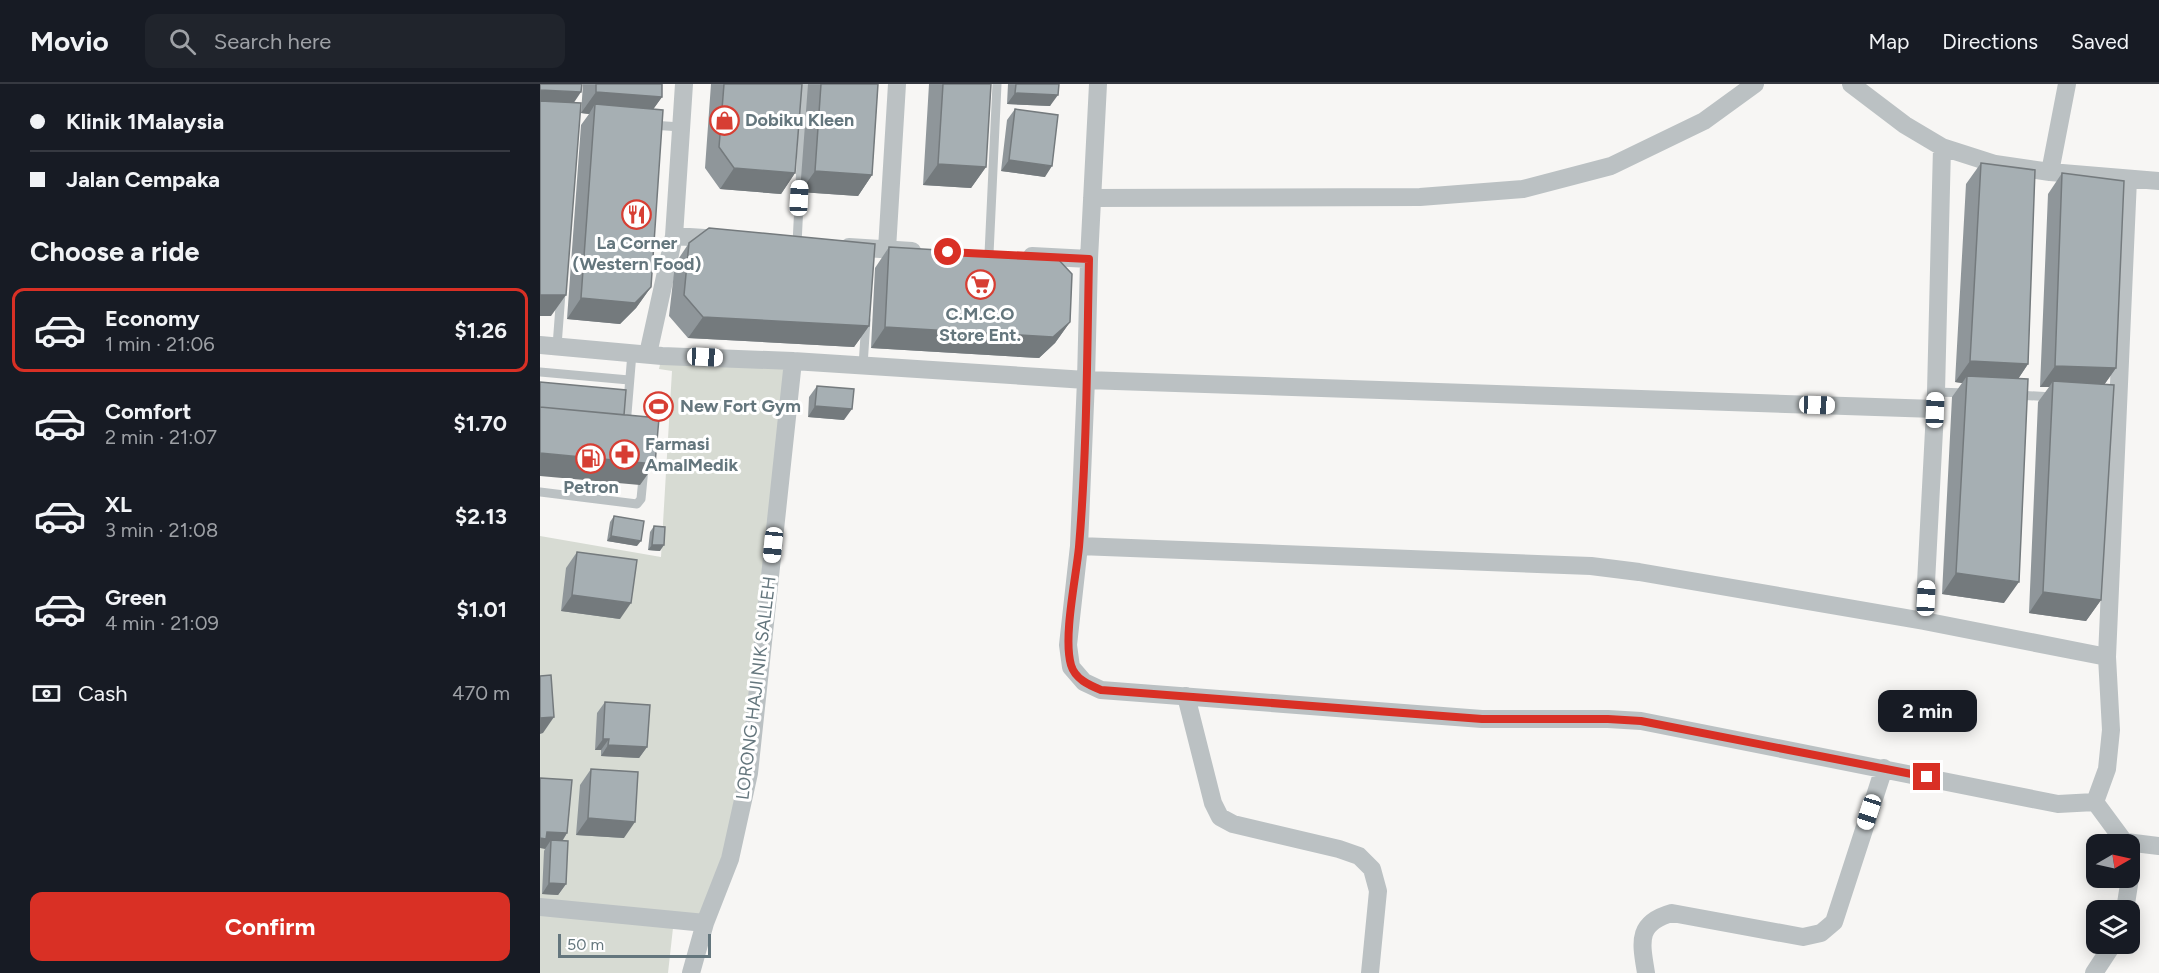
<!DOCTYPE html>
<meta charset="utf-8">
<style>
body{margin:0;font-family:Figtree,sans-serif;background:#20242c;color:#f1f3f6;height:100vh;display:flex;flex-direction:column;font-size:22px;white-space:nowrap}
*{box-sizing:border-box;margin:0}
p{font-size:20px;color:#9ea1a6}
.icon{flex:none;width:33px;height:33px;fill:none;stroke:currentColor;stroke-width:2;stroke-linecap:round;stroke-linejoin:round}
.map{position:relative;flex:1;overflow:hidden}
.details{display:flex;flex-direction:column;background:#171b24;width:540px}
.details>*{flex:none}
.hud{display:grid;align-content:center;height:132px;padding:0 30px;background:#171b24}
.needle{width:39px;rotate:81deg}
.tools{position:absolute;left:1546px;top:750px;display:grid;gap:12px}
.tools a{display:grid;place-items:center;width:54px;height:54px;border-radius:12px;background:#171b24;box-shadow:0 3px 15px #0003;font-size:30px}
.scale{position:absolute;left:18px;bottom:15px;width:153px;box-sizing:border-box;padding-left:6px;border:3px solid #64767d;border-top:0;font-size:16px;line-height:21px;white-space:nowrap;color:#64767d;-webkit-text-stroke:4px #fff;paint-order:stroke}
.end{position:absolute;width:27px;height:27px;margin:-14px;border:8px solid #d93025;background:#fff;box-shadow:0 0 0 3px #fff}
.from{border-radius:50%}
.bubble{position:absolute;height:42px;border-radius:12px;background:#171b24;box-shadow:0 3px 15px #0003;font-size:20px;font-weight:700;line-height:42px;text-align:center}
.car{position:absolute;width:18px;height:36px;margin:-18px -9px;border-radius:8px;box-shadow:0 0 4px 2px #0007;background:linear-gradient(#fff 24%,#345 0 40%,#fff 0 76%,#345 0 86%,#fff 0)}
.hud b{display:flex;align-items:center;gap:21px;height:57px;font-size:22px}
.hud b+b{border-top:2px solid #363941}
.hud i{width:15px;height:15px;background:#f1f3f6}
ul{padding:0;list-style:none}
li{display:flex;align-items:center;gap:18px;height:84px;margin:0 12px 9px;padding:0 18px;border:3px solid transparent;border-radius:12px}
li div{flex:1}
li b{display:block;font-size:22px}
li em{font-style:normal;font-weight:700}
li.active{border-color:#d93025}
li>.icon{width:54px;height:54px;stroke-width:1.5}
h2{padding:0 30px;font-size:27px;line-height:72px}
.pay{display:flex;align-items:center;gap:15px;height:66px;padding:0 30px;font-size:22px}
.pay p{margin-inline-start:auto}
.action{display:flex;gap:12px;margin-top:auto;padding:12px 30px}
.action a{flex:1;height:69px;border-radius:12px;background:#d93025;color:#fff;font-size:24px;font-weight:700;line-height:69px;text-align:center}
header{display:flex;align-items:center;gap:36px;box-sizing:border-box;height:84px;padding:0 30px;background:#171b24;border-bottom:2px solid #363941}
header strong{font-size:28px}
nav{display:flex;gap:33px;margin-inline-start:auto;font-size:21px}
.search{width:420px;height:54px;background:#20242c;display:flex;align-items:center;gap:15px;box-sizing:border-box;padding:0 21px;border-radius:12px;color:#9ea1a6;font-size:22px}
main{display:flex;flex:1;min-height:0}
.map>svg:first-child{display:block}
.green{fill:#d7dbd3}
.lines{fill:none;stroke-linecap:round;stroke-linejoin:round}
.lane{stroke:#bbc1c3;stroke-width:9}
.street{stroke:#bbc1c3;stroke-width:18}
.wall{fill:#8f969a}
.shaded-wall{fill:#747a7d}
.building{fill:#a6afb3;stroke:#747a7d;stroke-width:1.5}
.route{stroke:#d93025;stroke-width:8}
.labels{text-anchor:middle;dominant-baseline:central;stroke-width:6;stroke-linejoin:round;paint-order:stroke}
.poi-label{font-size:18px;font-weight:bold;fill:#64767d;stroke:#fff;text-anchor:start}
.street-label{font-size:18px;fill:#64767d;stroke:#fff}
</style>
<header>
<strong>Movio</strong>
<div class="search"><svg class="icon" aria-label="search" viewBox="0 0 24 24"><circle cx="10" cy="10" r="6"/><path d="M15 15l6 6"/></svg>Search here</div>
<nav><a>Map</a><a>Directions</a><a>Saved</a></nav>
</header>
<main>
<section class="details">
<div class="hud">
<b><i class="from"></i>Klinik 1Malaysia</b>
<b><i></i>Jalan Cempaka</b>
</div>
<h2>Choose a ride</h2>
<ul>
<li class="active"><svg class="icon" aria-label="car" viewBox="0 0 24 24"><path d="M5 17H2v-5l4-1 3-4h7l3 4 3 1v5h-3M9 17h6M6 11h13"/><circle cx="7" cy="17" r="2"/><circle cx="17" cy="17" r="2"/></svg><div><b>Economy</b><p>1 min · 21:06</p></div><em>$1.26</em></li>
<li><svg class="icon" aria-label="car" viewBox="0 0 24 24"><path d="M5 17H2v-5l4-1 3-4h7l3 4 3 1v5h-3M9 17h6M6 11h13"/><circle cx="7" cy="17" r="2"/><circle cx="17" cy="17" r="2"/></svg><div><b>Comfort</b><p>2 min · 21:07</p></div><em>$1.70</em></li>
<li><svg class="icon" aria-label="car" viewBox="0 0 24 24"><path d="M5 17H2v-5l4-1 3-4h7l3 4 3 1v5h-3M9 17h6M6 11h13"/><circle cx="7" cy="17" r="2"/><circle cx="17" cy="17" r="2"/></svg><div><b>XL</b><p>3 min · 21:08</p></div><em>$2.13</em></li>
<li><svg class="icon" aria-label="car" viewBox="0 0 24 24"><path d="M5 17H2v-5l4-1 3-4h7l3 4 3 1v5h-3M9 17h6M6 11h13"/><circle cx="7" cy="17" r="2"/><circle cx="17" cy="17" r="2"/></svg><div><b>Green</b><p>4 min · 21:09</p></div><em>$1.01</em></li>
</ul>
<div class="pay"><svg class="icon" aria-label="cash" viewBox="0 0 24 24"><path d="M3 7h18v10H3z"/><circle cx="12" cy="12" r="2"/></svg>Cash<p>470 m</p></div>
<div class="action"><a>Confirm</a></div>
</section>
<div class="map">
<svg width="1619" height="889" viewBox="0 0 1619 889">
<rect width="100%" height="100%" fill="#f7f6f4"/>
<!-- green -->
<path class="green" d="M122,272L253,277L209,689L165,839L0,824V452L121,473L132,287L119,285Z
M0,831L133,844L128,889H0Z"/>
<g class="lines">
<!-- lane -->
<path class="lane" d="M111,41L141,43
M257,160L265,0
M449,170L457,0
M17,262L21,209
M323,282L326,236
M0,288L89,296
M1396,308L1426,309
M1476,311L1513,313
M87,342H86L92,269
M0,408L97,420L101,415L104,384"/>
<!-- street -->
<path class="street" d="M558,0L549,175L546,296L539,462L528,561L531,583L544,598L561,606L942,635H1068L1101,637L1518,720L1555,718
M1311,0L1365,41L1402,63L1396,308L1384,537
M1402,63L1455,80L1510,88L1619,97
M1510,88L1527,0
M552,114L880,113L983,105L1071,82L1164,37L1215,0
M134,152L180,155
M309,163L372,167
M347,165L357,0
M492,172L549,175
M0,261L122,272L253,277L546,296L1395,325
M108,270L134,152L144,0
M539,462L1051,482L1099,488L1384,537L1567,573
M646,612L673,719L680,733L693,740L799,765L819,772L832,785L838,807L830,889
M1555,718L1567,685L1571,646L1567,573L1588,95
M1555,718L1586,760
M1586,758L1619,762
M0,823L165,839
M1585,826L1590,794
M151,889L165,839L190,775L209,689L253,277
M1106,889C1101,858 1096,839 1132,829L1263,853L1281,849L1294,838L1344,684
M1554,889L1573,860"/>
</g>
<!-- wall -->
<path class="wall" d="M43,0H122V13L113,25L111,203L96,224L80,240L27,235L41,41L49,30L41,29Z
M171,0H262L255,89L241,110L180,105L165,84Z
M268,0H338L332,91L318,112L260,108Z
M389,0H451L446,83L431,104L383,101Z
M468,0H519L510,22L467,20Z
M475,25L505,93L461,87L467,36Z
M1441,79L1488,280L1478,295L1464,519L1402,510L1412,313L1422,299L1415,298L1426,100Z
M1522,89L1576,284L1564,301L1561,516L1546,537L1489,529L1498,318L1509,303H1500L1508,110Z
M149,159L329,242L314,263L148,254L129,232L135,180Z
M349,163L530,238L515,259L499,274L331,264L335,184Z
M277,302L304,336L268,333L269,313Z
M74,432L97,462L67,457L70,438Z
M114,442L120,467L108,466L110,448Z
M37,468L80,535L21,527L26,484Z
M65,618L107,663L99,674L61,672V666H55L57,629Z
M51,685L84,754L36,751L40,701Z
M0,694L27,749L23,756L26,800L18,811L2,810L4,767L5,765Z"/>
<!-- shaded-wall -->
<path class="shaded-wall" d="M0,6L41,8L27,29L0,27Z
M56,8L122,13L107,34L55,20L49,30L41,29Z
M475,9L518,11L510,22L467,20Z
M469,76L512,82L505,93L461,87Z
M398,80L446,83L431,104L383,101Z
M194,84L255,89L241,110L180,105Z
M275,87L332,91L318,112L260,108Z
M111,203L96,224L80,240L27,235L41,214Z
M0,211H26L11,232H0Z
M163,233L329,242L314,263L148,254Z
M530,238L515,259L499,274L331,264L345,243Z
M1430,277L1488,280L1474,301L1427,292L1422,299L1415,298Z
M1515,282L1576,284L1561,305L1513,297L1509,303H1500Z
M275,322L312,325L304,336L268,333Z
M0,369L115,380L100,401L0,392Z
M71,452L101,457L97,462L67,457Z
M112,461H124L120,467L108,466Z
M1416,489L1479,498L1464,519L1402,510Z
M1503,508L1561,516L1546,537L1489,529Z
M32,511L91,519L80,535L21,527Z
M14,633L3,649L0,650V634Z
M63,655H69L61,666H55Z
M68,661L107,663L99,674L61,672Z
M48,734L95,738L84,754L36,751Z
M7,748L27,749L16,766L11,756L5,765L0,764V754Z
M9,799L26,800L18,811L2,810Z"/>
<!-- building -->
<path class="building" d="M0,0H42L41,8L0,6Z
M56,0H122V13L56,8Z
M184,0H262L255,89L194,84L179,63Z
M281,0H338L332,91L275,87Z
M403,0H451L446,83L398,80Z
M476,0H519L518,11L475,9Z
M0,17L41,19L26,211H0Z
M55,20L123,26L111,203L95,219L41,214Z
M475,25L518,31L512,82L469,76Z
M1441,79L1495,86L1488,280L1430,277Z
M1522,89L1584,97L1576,284L1515,282Z
M169,144L335,160L329,242L163,233L144,211L149,159Z
M349,163L516,173L532,190L530,238L513,253L345,243Z
M1427,292L1488,295L1479,498L1416,489Z
M1513,297L1574,301L1561,516L1503,508Z
M0,298L86,306L84,331L0,323Z
M277,302L314,305L312,325L275,322Z
M0,323L119,334L115,380L0,369Z
M74,432L104,437L101,457L71,452Z
M114,442L125,443L124,461H112Z
M37,468L97,476L91,519L32,511Z
M11,591L14,633L0,634V592Z
M65,618L110,621L107,663L68,661L69,655H63Z
M51,685L98,688L95,738L48,734Z
M0,694L32,696L27,749L7,748L6,755L0,754Z
M11,756L28,757L26,800L9,799Z"/>
<g class="lines">
<!-- route -->
<path class="route" d="M408,168L549,175C547,271 547,367 539,463C536,494 523,553 531,581C535,595 549,601 561,606L942,635H1068L1101,637L1387,693"/>
</g>
<!-- icons -->
<defs>
<symbol id="shop-ring" viewBox="-11 -11 22 22"><circle r="9.5" fill="#fff" stroke="#d73e33" stroke-width="1.5"/><path d="M-5-2.5h2.3a2.7 3.5 0 0 1 5.4 0H5L5.5 6h-11ZM-1.5-2.5h3a1.5 2.3 0 0 0-3 0Z" fill="#d73e33"/></symbol>
<symbol id="restaurant-ring" viewBox="-11 -11 22 22"><circle r="9.5" fill="#fff" stroke="#d73e33" stroke-width="1.5"/><path d="M-5-6h1v4h1v-4h1v4h1v-4h1v5L-1.5 .5V6h-2V.5L-5-1ZM5-6V6H3V1.5H1.5Q1.5-4 5-6Z" fill="#d73e33"/></symbol>
<symbol id="supermarket-ring" viewBox="-11 -11 22 22"><circle r="9.5" fill="#fff" stroke="#d73e33" stroke-width="1.5"/><path d="M-6-5.5h2.5l.6 2H6L4.5 2H-2.5L-4.4-4H-6ZM-1.5 3.2a1.3 1.3 0 1 0 .1 0ZM3 3.2a1.3 1.3 0 1 0 .1 0Z" fill="#d73e33"/></symbol>
<symbol id="stadium-ring" viewBox="-11 -11 22 22"><circle r="9.5" fill="#fff" stroke="#d73e33" stroke-width="1.5"/><path d="M0-5a6.5 5 0 1 0 0 10a6.5 5 0 1 0 0-10ZM-3.5-1.8h7v3.6h-7Z" fill="#d73e33"/></symbol>
<symbol id="pharmacy-ring" viewBox="-11 -11 22 22"><circle r="9.5" fill="#fff" stroke="#d73e33" stroke-width="1.5"/><path d="M-2-6h4v4h4v4h-4v4h-4v-4h-4v-4h4Z" fill="#d73e33"/></symbol>
<symbol id="fuel-ring" viewBox="-11 -11 22 22"><circle r="9.5" fill="#fff" stroke="#d73e33" stroke-width="1.5"/><path d="M-5.5-6h7V0h2V4h1.3V-2.5L3-4.5l.8-.8L6-3V5H2.5V1h-1V6h-7ZM-4.2-4.7v3.2H.2V-4.7Z" fill="#d73e33"/></symbol>
</defs>
<g fill-rule="evenodd">
<use href="#shop-ring" x="168" y="20" width="33" height="33"/>
<use href="#restaurant-ring" x="80" y="114" width="33" height="33"/>
<use href="#supermarket-ring" x="424" y="184" width="33" height="33"/>
<use href="#stadium-ring" x="102" y="306" width="33" height="33"/>
<use href="#pharmacy-ring" x="68" y="354" width="33" height="33"/>
<use href="#fuel-ring" x="34" y="358" width="33" height="33"/>
</g>
<g class="labels">
<!-- poi labels -->
<g class="poi-label">
<text x="205" y="36">Dobiku Kleen</text>
<text x="97" y="159" text-anchor="middle">La Corner<tspan x="97" dy="21">(Western Food)</tspan></text>
<text x="440" y="230" text-anchor="middle">C.M.C.O<tspan x="440" dy="21">Store Ent.</tspan></text>
<text x="140" y="322">New Fort Gym</text>
<text x="105" y="360">Farmasi<tspan x="105" dy="21">AmalMedik</tspan></text>
<text x="51" y="403" text-anchor="middle">Petron</text>
</g>
<!-- street labels -->
<g class="street-label">
<text transform="translate(216 604) rotate(-83)">LORONG HAJI NIK SALLEH</text>
</g>
</g>
</svg>
<div class="tools">
<a><svg class="needle" viewBox="-14 -14 28 28"><path d="M0-13l5 13h-10z" fill="#e53935"/><path d="M0 13l5-13h-10z" fill="#9ea1a6"/></svg></a>
<a><svg class="icon" aria-label="layers" viewBox="0 0 24 24"><path d="M12 4l9 5-9 5-9-5zM3 14l9 5 9-5"/></svg></a>
</div>
<div class="scale">50 m</div>
<i class="end from" style="left:408px;top:168px"></i>
<i class="end" style="left:1387px;top:693px"></i>
<div class="bubble" style="left:1338px;top:606px;width:99px">2 min</div>
<i class="car" style="left:259px;top:114px;rotate:3deg"></i>
<i class="car" style="left:165px;top:273px;rotate:93deg"></i>
<i class="car" style="left:1277px;top:321px;rotate:92deg"></i>
<i class="car" style="left:1395px;top:326px;rotate:2deg"></i>
<i class="car" style="left:233px;top:461px;rotate:186deg"></i>
<i class="car" style="left:1386px;top:514px;rotate:3deg"></i>
<i class="car" style="left:1329px;top:728px;rotate:198deg"></i>
</div>
</main>
